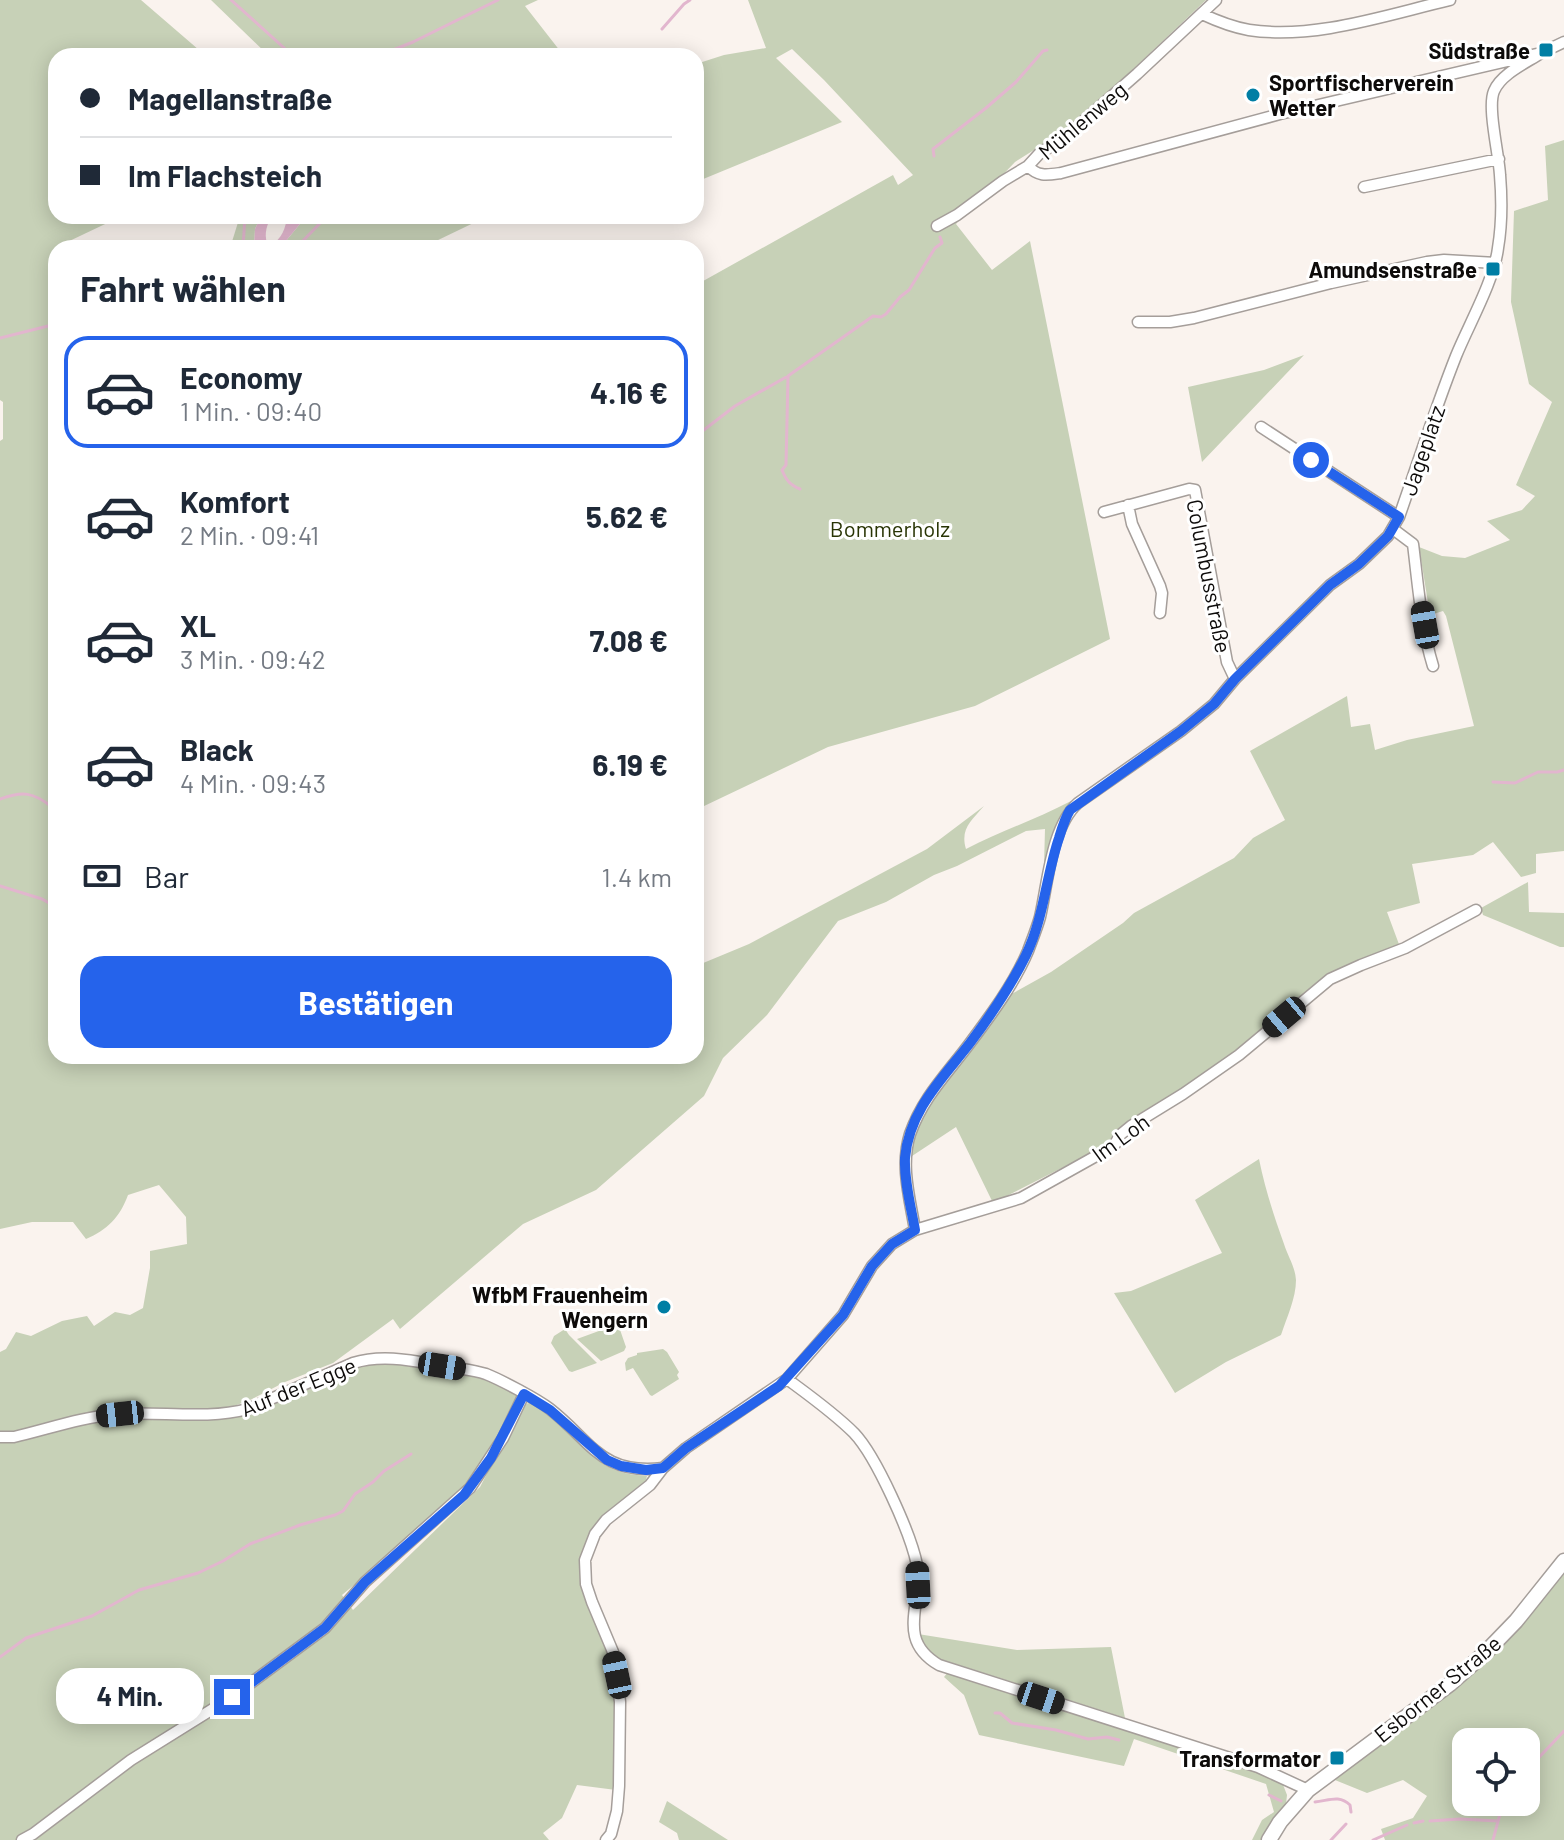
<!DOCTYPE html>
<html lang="de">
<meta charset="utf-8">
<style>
body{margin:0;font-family:Barlow,sans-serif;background:#f2f2f3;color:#1f2937;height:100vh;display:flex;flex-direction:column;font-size:30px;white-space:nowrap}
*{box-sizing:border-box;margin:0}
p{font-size:26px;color:#747a83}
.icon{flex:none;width:44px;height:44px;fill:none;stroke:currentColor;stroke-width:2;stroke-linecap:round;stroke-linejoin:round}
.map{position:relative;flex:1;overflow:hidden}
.side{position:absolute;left:48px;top:240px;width:656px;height:824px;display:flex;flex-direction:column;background:#fff;border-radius:24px;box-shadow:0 4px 20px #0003}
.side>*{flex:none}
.banner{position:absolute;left:48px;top:48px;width:656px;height:176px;border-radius:24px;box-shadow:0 4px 20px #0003;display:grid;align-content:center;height:176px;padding:0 32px;background:#fff}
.tools{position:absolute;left:1452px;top:1728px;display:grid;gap:16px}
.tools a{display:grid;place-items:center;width:88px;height:88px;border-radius:16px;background:#fff;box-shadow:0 4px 20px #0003;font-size:40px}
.end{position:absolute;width:36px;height:36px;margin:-18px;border:10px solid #2563eb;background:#fff;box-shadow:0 0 0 4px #fff}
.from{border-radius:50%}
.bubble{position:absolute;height:56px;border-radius:24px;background:#fff;box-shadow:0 4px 20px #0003;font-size:26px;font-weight:700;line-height:56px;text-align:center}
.car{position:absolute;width:24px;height:48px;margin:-24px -12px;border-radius:10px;box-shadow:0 0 6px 2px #0007;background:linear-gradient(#222 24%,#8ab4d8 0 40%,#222 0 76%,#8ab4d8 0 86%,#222 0)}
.banner b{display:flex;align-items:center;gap:28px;height:76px;font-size:30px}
.banner b+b{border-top:2px solid #e0e1e3}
.banner i{width:20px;height:20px;background:#1f2937}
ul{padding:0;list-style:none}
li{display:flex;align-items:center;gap:24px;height:112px;margin:0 16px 12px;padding:0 16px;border:4px solid transparent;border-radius:24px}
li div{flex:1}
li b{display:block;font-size:30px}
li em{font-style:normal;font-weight:700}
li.selected{border-color:#2563eb}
li>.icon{width:72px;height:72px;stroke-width:1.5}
h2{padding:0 32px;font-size:36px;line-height:96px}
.pay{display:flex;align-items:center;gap:20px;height:88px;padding:0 32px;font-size:30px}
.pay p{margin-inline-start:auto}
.button{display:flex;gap:16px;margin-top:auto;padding:16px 32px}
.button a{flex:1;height:92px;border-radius:24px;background:#2563eb;color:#fff;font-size:32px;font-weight:700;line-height:92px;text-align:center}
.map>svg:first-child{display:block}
.green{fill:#c7d1b7;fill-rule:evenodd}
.water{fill:#e2b6ce}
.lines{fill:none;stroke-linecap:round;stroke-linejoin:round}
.stream{stroke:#e2b6ce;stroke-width:3}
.minor-casing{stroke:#a59e9a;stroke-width:13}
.major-casing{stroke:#a59e9a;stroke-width:17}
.minor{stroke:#fff;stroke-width:10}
.major{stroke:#fff;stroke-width:14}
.route{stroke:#2563eb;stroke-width:10}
.poi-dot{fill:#007ea4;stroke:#fff;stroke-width:3}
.labels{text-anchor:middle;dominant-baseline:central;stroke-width:6;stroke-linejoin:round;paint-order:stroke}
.poi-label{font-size:22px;font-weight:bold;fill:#0d0b0a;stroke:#fff;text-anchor:end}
.street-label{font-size:22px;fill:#0d0b0a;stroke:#fff}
.park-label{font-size:22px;fill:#283404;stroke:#fff}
</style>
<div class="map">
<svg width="1564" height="1840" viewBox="0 0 1564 1840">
<rect width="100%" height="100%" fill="#faf3ee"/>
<!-- green -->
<path class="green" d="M0,0H141L206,56H56V216H122L61,245L62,248H56V1056H696V966L749,944L927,849L984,806C971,821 960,829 966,849C1001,831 1037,819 1071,801L1060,824L1036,910L1044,865L1045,829L1026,831L957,866L934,875L886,902L838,921L767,1015L723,1058L704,1096L596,1190L523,1224L400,1329L393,1319L333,1363L285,1382L248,1401L228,1408L203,1409L204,1421L241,1415L357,1367L396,1361L485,1376L521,1395L497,1440L474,1476L453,1502L342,1595L353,1610L480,1487L522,1406C528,1403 528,1402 534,1404C557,1413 582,1451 605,1465C618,1473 633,1475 647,1476L645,1483L586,1546L590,1603L616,1675V1790L577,1785L562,1818L543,1833L549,1840H0V1352L6,1349L16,1332L31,1336L62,1321L87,1316L94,1326L115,1312L130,1315L143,1308L150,1268V1251L187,1244L186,1217L159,1185L128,1195C120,1217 107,1230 86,1239L73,1222H32L0,1229V441L3,439V402L0,400Z
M211,0H538L525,6L564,56H269Z
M748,0H1206L1128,74L1058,135L1015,162L956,224L992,270L1030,241L1110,639L975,706L828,747L702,807L696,813V285L893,175L898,185L913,175L824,80L792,49L776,58L842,122L696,182V64L724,55L766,48Z
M1564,140V851L1536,854V873L1521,877L1493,842L1473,855L1412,864L1420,903L1387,912L1400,947L1362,961L1236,1054L1135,1120L1107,1145L993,1203L956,1127L909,1158L913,1135L920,1115L1008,996L1051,972L1123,923L1134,913L1234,858L1253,838L1285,820L1250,751L1347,696L1351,727L1370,724L1375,750L1407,740L1474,726L1446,616L1443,611L1430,615L1419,547L1442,556L1465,558L1510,540L1487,521L1522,510L1535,496L1516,485L1552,402L1529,384L1511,302L1514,211L1548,200L1545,146Z
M240,216H261L255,229L254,248H230Z
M301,216H488L434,242L435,248H280L300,224Z
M1304,355L1202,462L1188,387L1264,370Z
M1528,882L1529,912L1564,913V947H1560L1483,915L1481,908Z
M1259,1159C1265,1189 1274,1216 1284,1244C1288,1257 1295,1266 1296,1280C1296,1298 1287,1317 1281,1335L1226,1362L1175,1393L1114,1293L1131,1291L1222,1253L1195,1200Z
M618,1324L626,1347L624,1351L601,1361L577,1339Z
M565,1329L569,1335L597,1363L572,1372L569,1371L551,1343L554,1336Z
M663,1349L667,1352L679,1372L677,1375L679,1379L652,1396L650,1395L633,1368L626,1371L625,1363L628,1358L637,1355V1353Z
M1564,1568V1840H1385L1381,1829L1413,1818L1427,1796L1403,1780L1367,1793L1330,1778L1389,1738ZM1466,1742H1526V1802H1466Z
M918,1634L1017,1650L1111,1647L1125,1718L943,1660L939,1661L928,1652Z
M948,1672L1268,1775L1282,1782L1287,1795L1286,1804L1263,1840H1252L1262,1820L1274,1812L1266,1784L1134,1739L1124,1766L979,1735L964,1695L944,1677Z
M667,1801L728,1840H679L677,1833L659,1822Z"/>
<!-- water -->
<path class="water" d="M261,216H272C267,224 264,233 267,243L270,245C282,240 286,227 287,216H301L300,224L280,248H254L255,229Z"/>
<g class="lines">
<!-- stream -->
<path class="stream" d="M231,0L293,56
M662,29L684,4L690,0
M378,56L413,42L498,0
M934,156L933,149L986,108L1016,82L1043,51L1047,50
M243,248L245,216
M296,248L327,216
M0,338L56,324
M788,376L786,465L782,470C786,480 790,485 800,489
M696,436L735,406L788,376L866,321L873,316L881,317L886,314L900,297L909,290L935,248L942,243L940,237
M1493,782L1515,783L1538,772H1557L1564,770
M0,799C23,791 33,792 52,807
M0,886L42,899L56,907
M0,1657L26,1638L92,1616L139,1590L198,1573L223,1561L250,1544L300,1525L335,1515L343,1511L355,1494L373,1482L384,1471L411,1454
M995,1713H1000L1012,1723L1056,1730L1088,1739L1107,1737L1119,1740
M1526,1771L1564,1731
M1269,1795L1281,1801
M1315,1802C1328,1801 1339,1794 1350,1805L1351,1812
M1504,1804V1802
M1430,1821L1460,1819L1498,1821
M1414,1823L1423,1821
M1331,1840L1346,1824
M1373,1840L1407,1825
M1493,1840L1500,1814"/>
<defs>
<path id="minor" d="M1202,14C1217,21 1232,27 1249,30C1314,40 1386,15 1450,0
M1028,166C1038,177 1047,175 1061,173L1280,114L1541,53L1564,42
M1364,187L1499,159
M937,226L957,215L1003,181L1028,166L1039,154L1070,133L1137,74L1216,0
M1138,322H1170L1194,318L1331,283L1427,262L1444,260L1496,263
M1261,427L1399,517
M1128,505L1132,524L1160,586L1162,593L1160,613
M1104,512L1189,489L1195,490L1227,662L1235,679
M1393,529L1413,544C1418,584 1421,627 1433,666
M915,1230C910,1199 900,1166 910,1134C923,1097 947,1074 970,1043C991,1015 1014,984 1028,951C1032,940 1037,928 1040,917C1048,883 1051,827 1078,803L1181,731L1214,704L1235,679L1330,585L1359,564L1388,536L1399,517C1418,463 1435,409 1456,356C1469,324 1494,281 1498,248C1502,224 1502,199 1500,175C1499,155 1487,107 1494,91C1501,74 1526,63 1541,53
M787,1379C810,1396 834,1413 854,1433C876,1456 911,1534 917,1565C923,1605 895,1639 939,1665L1258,1767L1308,1790
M0,1437H14C48,1429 82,1417 117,1414C161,1411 205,1420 248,1409L353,1363C385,1353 418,1362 450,1367C461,1369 474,1370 486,1374C501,1380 537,1399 550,1409C593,1443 601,1475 663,1468
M22,1840L33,1834L131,1760L232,1697L325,1628L365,1582L470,1488L503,1438L524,1394
M606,1840L611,1834L617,1811L619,1786L620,1702L617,1675L613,1652L592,1602L586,1584L585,1560L595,1534L606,1520L650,1485L663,1468L686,1448L787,1379L843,1315L872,1266L892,1244L915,1230L1021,1198L1114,1146L1120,1135L1131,1126L1183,1094L1239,1055L1330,979L1361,965L1405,948L1476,910"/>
<path id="major" d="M1269,1840L1280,1822L1308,1790L1450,1684L1486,1652L1516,1621L1564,1561"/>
</defs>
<!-- minor casing -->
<use href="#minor" class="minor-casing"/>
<!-- major casing -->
<use href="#major" class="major-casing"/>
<!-- minor -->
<use href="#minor" class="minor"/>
<!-- major -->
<use href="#major" class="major"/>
</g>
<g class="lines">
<!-- route -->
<path class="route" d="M232,1697L325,1628L365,1582L464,1495L491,1458L524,1394L550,1410L607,1460L621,1466L646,1470L663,1468L686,1448L779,1386L843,1315L872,1266L892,1244L915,1230C911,1207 904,1181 905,1158C909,1110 943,1078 970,1043C991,1015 1011,986 1026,955C1044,918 1046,876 1059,838C1062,828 1065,818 1070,810L1181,731L1214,704L1235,679L1330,585L1359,564L1388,536L1399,517L1311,460"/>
</g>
<!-- markers -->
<g class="poi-dot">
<rect x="1538" y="42" width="16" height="16" rx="4"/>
<circle cx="1253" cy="95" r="8"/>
<rect x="1485" y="261" width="16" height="16" rx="4"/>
<circle cx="664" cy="1307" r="8"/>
<rect x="1329" y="1750" width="16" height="16" rx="4"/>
</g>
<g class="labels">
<!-- poi labels -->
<g class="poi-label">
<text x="1530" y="50">Südstraße</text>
<text x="1269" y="82" text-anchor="start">Sportfischerverein<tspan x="1269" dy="25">Wetter</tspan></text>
<text x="1477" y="269">Amundsenstraße</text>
<text x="648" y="1294">WfbM Frauenheim<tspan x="648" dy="25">Wengern</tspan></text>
<text x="1321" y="1758">Transformator</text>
</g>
<!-- street labels -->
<g class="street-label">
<text transform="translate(1082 120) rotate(-40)">Mühlenweg</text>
<text transform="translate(1422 450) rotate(-71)">Jageplatz</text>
<text transform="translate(1210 576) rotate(79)">Columbusstraße</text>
<text transform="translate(1120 1137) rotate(-36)">Im Loh</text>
<text transform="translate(298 1386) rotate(-22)">Auf der Egge</text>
<text transform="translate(1437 1688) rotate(-39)">Esborner Straße</text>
</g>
<!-- park labels -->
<g class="park-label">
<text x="890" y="528">Bommerholz</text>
</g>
</g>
</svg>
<div class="tools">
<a><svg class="icon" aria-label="locate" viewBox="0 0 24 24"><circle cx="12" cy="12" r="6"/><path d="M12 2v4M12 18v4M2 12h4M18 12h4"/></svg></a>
</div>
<i class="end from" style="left:1311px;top:460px"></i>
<i class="end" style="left:232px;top:1697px"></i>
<div class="bubble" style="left:56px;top:1668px;width:148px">4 Min.</div>
<i class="car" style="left:1425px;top:625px;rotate:350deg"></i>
<i class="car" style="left:1284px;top:1017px;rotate:230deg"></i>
<i class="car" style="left:442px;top:1366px;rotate:99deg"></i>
<i class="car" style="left:120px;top:1414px;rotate:264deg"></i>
<i class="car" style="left:918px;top:1585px;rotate:357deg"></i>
<i class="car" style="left:617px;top:1675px;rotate:348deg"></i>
<i class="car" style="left:1041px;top:1698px;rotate:108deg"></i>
<div class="banner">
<b><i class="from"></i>Magellanstraße</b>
<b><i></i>Im Flachsteich</b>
</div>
<section class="side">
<h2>Fahrt wählen</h2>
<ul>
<li class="selected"><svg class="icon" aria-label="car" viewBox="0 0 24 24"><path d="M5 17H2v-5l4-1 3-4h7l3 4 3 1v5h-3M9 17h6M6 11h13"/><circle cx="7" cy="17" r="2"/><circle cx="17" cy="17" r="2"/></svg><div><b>Economy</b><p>1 Min. · 09:40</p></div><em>4.16 €</em></li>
<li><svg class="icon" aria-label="car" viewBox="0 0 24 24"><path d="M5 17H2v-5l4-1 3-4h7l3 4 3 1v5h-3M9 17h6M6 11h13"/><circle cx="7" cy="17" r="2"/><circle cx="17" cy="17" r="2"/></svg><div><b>Komfort</b><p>2 Min. · 09:41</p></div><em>5.62 €</em></li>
<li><svg class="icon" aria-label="car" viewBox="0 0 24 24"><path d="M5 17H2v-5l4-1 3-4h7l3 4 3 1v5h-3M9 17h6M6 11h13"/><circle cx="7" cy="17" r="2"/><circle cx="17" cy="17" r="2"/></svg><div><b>XL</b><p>3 Min. · 09:42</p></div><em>7.08 €</em></li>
<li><svg class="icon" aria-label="car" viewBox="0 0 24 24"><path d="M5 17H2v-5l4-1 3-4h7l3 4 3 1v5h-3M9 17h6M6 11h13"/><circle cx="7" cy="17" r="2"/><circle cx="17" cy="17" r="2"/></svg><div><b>Black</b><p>4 Min. · 09:43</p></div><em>6.19 €</em></li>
</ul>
<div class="pay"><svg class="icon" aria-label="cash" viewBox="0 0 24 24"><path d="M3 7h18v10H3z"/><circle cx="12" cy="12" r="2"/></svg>Bar<p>1.4 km</p></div>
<div class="button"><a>Bestätigen</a></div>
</section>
</div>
